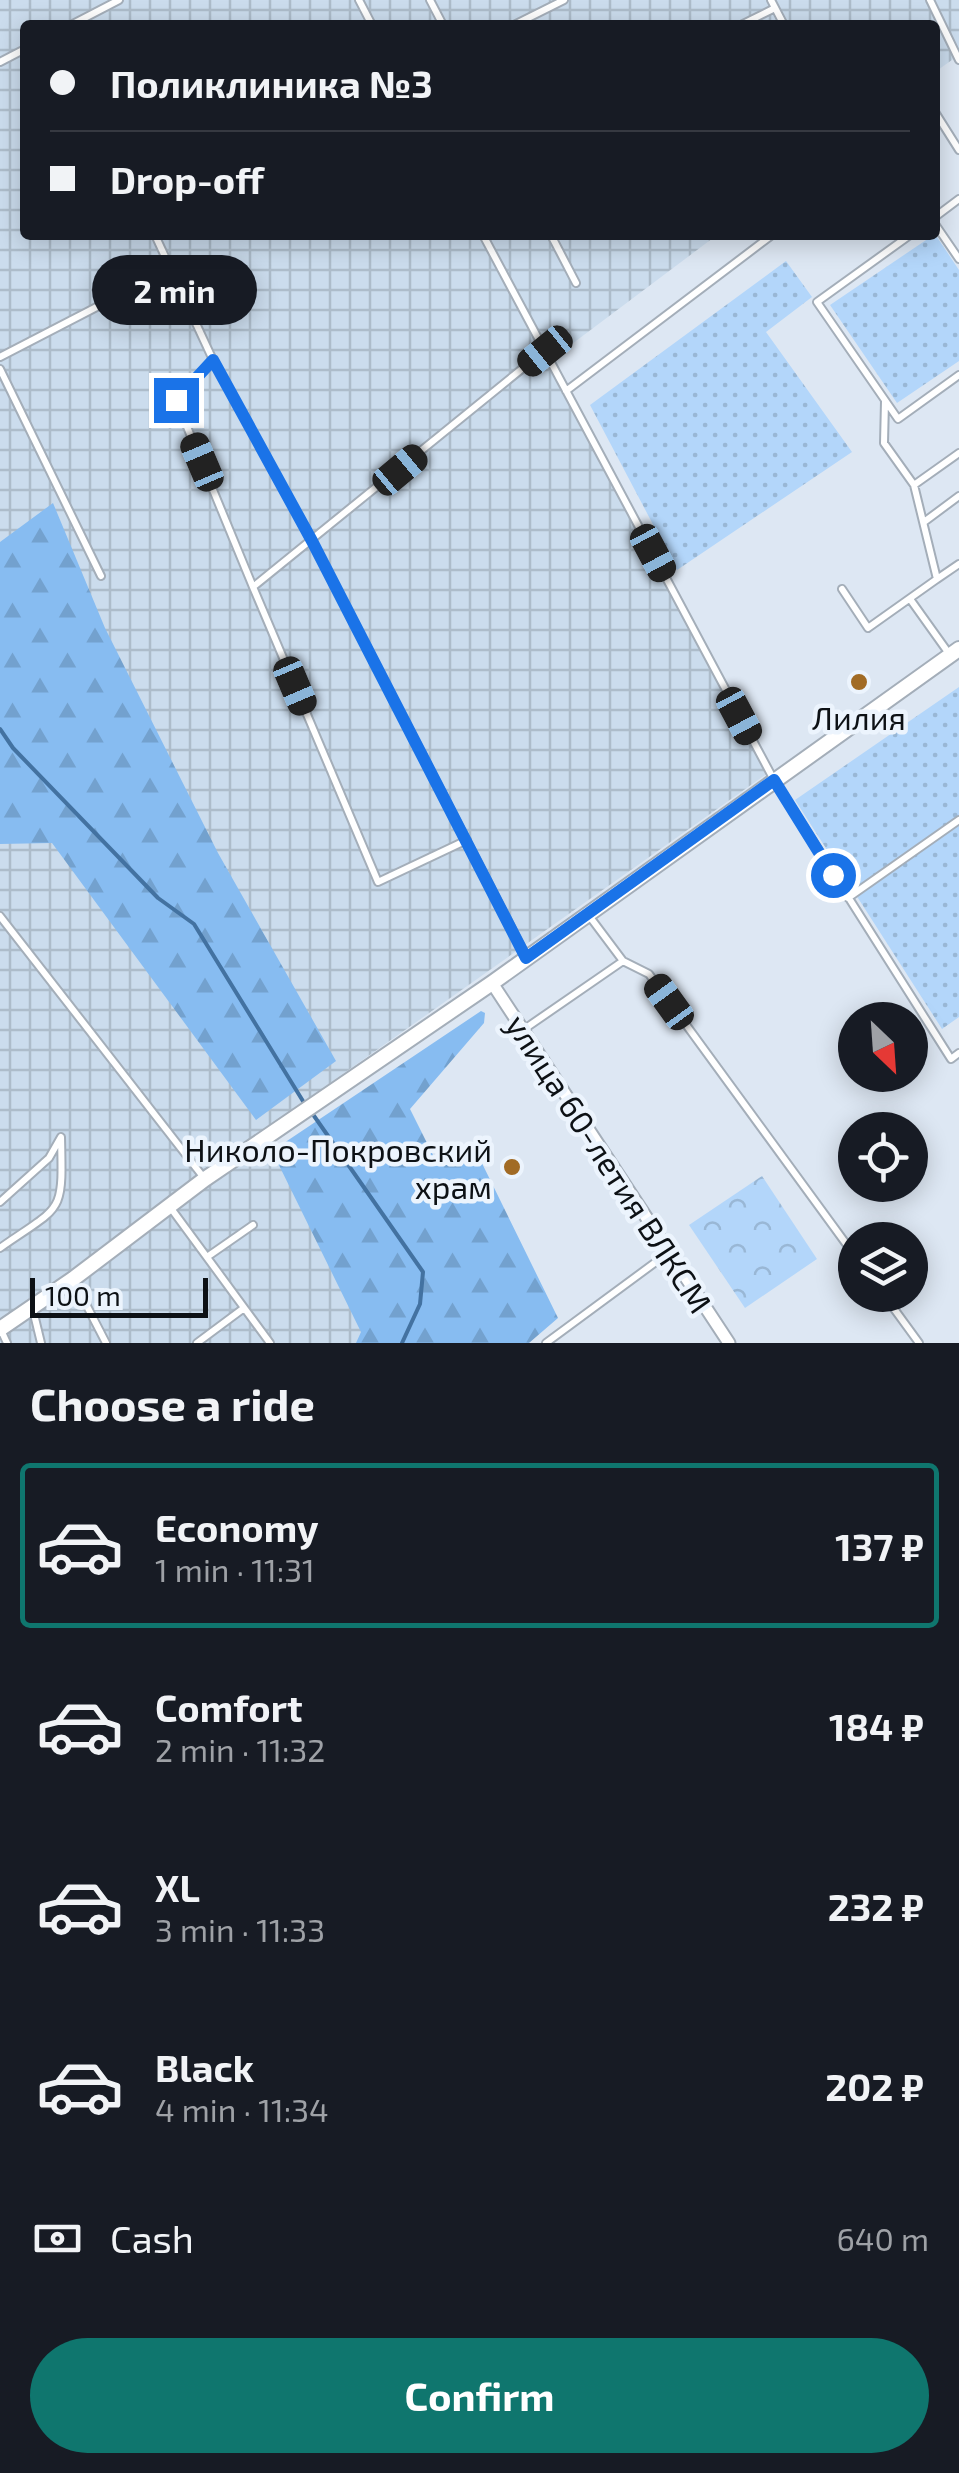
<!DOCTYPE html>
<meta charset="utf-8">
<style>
body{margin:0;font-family:"Exo 2",sans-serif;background:#20242c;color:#f1f3f6;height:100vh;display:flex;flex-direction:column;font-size:38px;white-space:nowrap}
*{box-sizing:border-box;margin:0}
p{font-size:32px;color:#9ea1a6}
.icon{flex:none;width:55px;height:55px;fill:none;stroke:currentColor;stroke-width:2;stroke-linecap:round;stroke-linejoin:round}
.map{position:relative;height:1343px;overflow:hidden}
.side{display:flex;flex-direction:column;background:#171b24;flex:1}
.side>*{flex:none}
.top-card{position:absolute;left:20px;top:20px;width:920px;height:220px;border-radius:10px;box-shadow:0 5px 25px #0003;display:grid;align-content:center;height:220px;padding:0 30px;background:#171b24}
.needle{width:65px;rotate:155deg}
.fabs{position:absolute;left:838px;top:1002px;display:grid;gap:20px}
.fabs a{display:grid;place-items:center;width:90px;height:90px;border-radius:50%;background:#171b24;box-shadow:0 5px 25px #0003;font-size:50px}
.scale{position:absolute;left:30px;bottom:25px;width:178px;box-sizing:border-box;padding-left:10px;border:5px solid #0d1115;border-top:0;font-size:28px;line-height:35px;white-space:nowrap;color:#0d1115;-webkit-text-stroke:8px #ecf4fd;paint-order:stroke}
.end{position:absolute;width:45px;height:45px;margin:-22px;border:12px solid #1a73e8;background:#fff;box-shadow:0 0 0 5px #fff}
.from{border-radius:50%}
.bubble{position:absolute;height:70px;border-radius:35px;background:#171b24;box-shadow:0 5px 25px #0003;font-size:32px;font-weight:700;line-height:70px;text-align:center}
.car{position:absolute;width:30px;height:60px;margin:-30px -15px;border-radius:12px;box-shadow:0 0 8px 2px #0007;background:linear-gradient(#222 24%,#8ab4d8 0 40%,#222 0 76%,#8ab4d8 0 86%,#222 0)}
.top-card b{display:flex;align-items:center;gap:35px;height:95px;font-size:38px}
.top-card b+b{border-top:2px solid #363941}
.top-card i{width:25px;height:25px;background:#f1f3f6}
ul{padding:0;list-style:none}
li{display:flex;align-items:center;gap:30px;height:165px;margin:0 20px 15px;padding:0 10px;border:5px solid transparent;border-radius:10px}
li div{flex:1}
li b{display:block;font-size:38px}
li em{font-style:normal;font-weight:700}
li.current{border-color:#0f766e}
li>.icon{width:90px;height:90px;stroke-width:1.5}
h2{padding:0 30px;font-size:45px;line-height:120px}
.pay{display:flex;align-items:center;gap:25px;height:110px;padding:0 30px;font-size:38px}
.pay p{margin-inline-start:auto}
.cta{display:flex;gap:20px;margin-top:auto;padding:20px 30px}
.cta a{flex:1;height:115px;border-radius:60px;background:#0f766e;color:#fff;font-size:40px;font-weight:700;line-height:115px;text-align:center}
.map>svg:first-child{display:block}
.industrial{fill:url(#industrial-grid)}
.grass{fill:url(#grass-dots)}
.forest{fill:url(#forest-firs)}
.park{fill:url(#park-crowns)}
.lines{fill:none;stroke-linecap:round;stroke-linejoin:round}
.stream{stroke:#4372a1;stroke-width:4}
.service-casing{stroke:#a4aeb9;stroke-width:10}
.minor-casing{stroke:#a4aeb9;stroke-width:15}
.tertiary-casing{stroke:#a4aeb9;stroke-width:18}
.service{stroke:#fff;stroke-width:6}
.minor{stroke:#fff;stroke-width:11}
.tertiary{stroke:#fff;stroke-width:14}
.route{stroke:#1a73e8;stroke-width:12}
.poi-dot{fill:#a16b25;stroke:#ecf4fd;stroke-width:4}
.labels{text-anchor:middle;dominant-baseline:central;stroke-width:9;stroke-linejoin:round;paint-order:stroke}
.poi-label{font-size:32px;fill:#0d1115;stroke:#ecf4fd}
.street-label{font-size:32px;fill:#0d1115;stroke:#ecf4fd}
</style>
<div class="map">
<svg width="959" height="1343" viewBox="0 0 959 1343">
<defs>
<pattern id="industrial-grid" width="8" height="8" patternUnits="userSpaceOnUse" patternTransform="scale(2.5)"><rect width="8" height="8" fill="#cbdced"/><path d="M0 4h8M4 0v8" fill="none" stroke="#adbcca"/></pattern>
<pattern id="grass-dots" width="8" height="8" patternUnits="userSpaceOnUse" patternTransform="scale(2.5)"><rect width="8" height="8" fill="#b3d6fa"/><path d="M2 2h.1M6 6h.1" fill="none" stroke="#99b7d5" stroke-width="1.8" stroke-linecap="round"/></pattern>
<pattern id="forest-firs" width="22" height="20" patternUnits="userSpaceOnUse" patternTransform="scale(2.5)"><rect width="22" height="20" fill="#87bcf1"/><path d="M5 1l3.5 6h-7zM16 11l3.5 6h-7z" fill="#73a1ce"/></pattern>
<pattern id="park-crowns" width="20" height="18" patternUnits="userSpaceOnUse" patternTransform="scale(2.5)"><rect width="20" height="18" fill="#b3d6fa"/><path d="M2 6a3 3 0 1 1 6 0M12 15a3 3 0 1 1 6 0" fill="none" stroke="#99b7d5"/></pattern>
</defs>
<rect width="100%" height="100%" fill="#dde7f3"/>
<!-- industrial -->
<path class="industrial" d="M0,0H959V55L935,72V25H25V235H717L548,362L768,773L268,1127L368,1343H0Z"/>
<!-- grass -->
<path class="grass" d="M935,234L959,270V361L897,403L830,305Z
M786,261L812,297L766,332L852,452L677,570L590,405Z
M959,687V1017L942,1029L795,800Z"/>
<!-- forest -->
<path class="forest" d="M53,503L105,628L218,853L336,1061L256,1120L52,843L0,844V542Z
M481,1011L485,1013L484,1023L410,1109L434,1157L468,1147L475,1149L558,1318L529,1343H356L361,1332L272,1151Z"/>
<!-- park -->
<path class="park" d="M762,1176L817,1259L745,1308L689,1225Z"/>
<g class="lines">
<!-- stream -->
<path class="stream" d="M0,729L13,748L158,898L194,924L306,1106
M312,1113L423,1272L420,1304L402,1343"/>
<defs>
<path id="service" d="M359,0L372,25
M430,0L443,25
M771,0L784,25
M930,0L959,60
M71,25L119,0
M514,25L564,0
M741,25L775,8
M0,62L25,49
M935,112L959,150
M935,217L959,199
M935,224L959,259
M155,235L213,360L312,541L526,956
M483,235L774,780L951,1059L959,1053
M551,235L576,283
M910,235L817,302L898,419L959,375
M0,357L172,268
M213,360L176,400L253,587
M0,369L101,576
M566,391L772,235
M914,485L959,453
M924,522L959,496
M937,579L959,564
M842,589L868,628L937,579L914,485L884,443L885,401
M910,599L950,655
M467,840L378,882L253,587L544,351
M848,898L959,820
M0,916L204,1178
M590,917L623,961L649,974L855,1256
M523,1030L623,961
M0,1202L49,1158L61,1137C63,1216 63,1204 0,1248
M170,1207L270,1343
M207,1257L253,1225
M74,1281L106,1343
M884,1295L919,1343
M33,1310L41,1343
M1,1330L7,1343
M197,1343L244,1308
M546,1343L668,1253"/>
<path id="minor" d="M492,983L729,1343"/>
<path id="tertiary" d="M0,1329L73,1279L205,1179L492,983L959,649"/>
</defs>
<!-- service casing -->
<use href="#service" class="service-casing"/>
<!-- minor casing -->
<use href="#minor" class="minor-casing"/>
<!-- tertiary casing -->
<use href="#tertiary" class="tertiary-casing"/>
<!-- service -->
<use href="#service" class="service"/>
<!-- minor -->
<use href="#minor" class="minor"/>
<!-- tertiary -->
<use href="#tertiary" class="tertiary"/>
</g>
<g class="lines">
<!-- route -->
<path class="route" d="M176,400L213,360L312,541L526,958L774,780L833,875"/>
</g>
<!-- markers -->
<g class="poi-dot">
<circle cx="859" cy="682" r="10"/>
<circle cx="512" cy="1167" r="10"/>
</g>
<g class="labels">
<!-- poi labels -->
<g class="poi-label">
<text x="859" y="717">Лилия</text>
<text x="492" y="1149" text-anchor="end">Николо-Покровский<tspan x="492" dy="37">храм</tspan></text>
</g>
<!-- street labels -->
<g class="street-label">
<text transform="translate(610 1163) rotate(57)">улица 60-летия ВЛКСМ</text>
</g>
</g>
</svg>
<div class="fabs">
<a><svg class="needle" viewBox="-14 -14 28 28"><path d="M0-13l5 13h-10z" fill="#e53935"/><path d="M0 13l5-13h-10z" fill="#9ea1a6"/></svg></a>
<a><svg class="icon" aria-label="locate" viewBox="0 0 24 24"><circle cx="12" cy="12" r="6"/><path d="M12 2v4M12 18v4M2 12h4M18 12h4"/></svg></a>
<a><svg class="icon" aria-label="layers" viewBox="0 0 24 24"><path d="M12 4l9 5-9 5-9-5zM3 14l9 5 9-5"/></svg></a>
</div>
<div class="scale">100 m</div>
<i class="end from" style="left:833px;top:875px"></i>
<i class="end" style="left:176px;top:400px"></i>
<div class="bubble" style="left:92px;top:255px;width:165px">2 min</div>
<i class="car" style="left:545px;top:351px;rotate:231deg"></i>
<i class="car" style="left:202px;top:462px;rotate:337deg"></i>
<i class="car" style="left:400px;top:470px;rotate:50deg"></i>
<i class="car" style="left:653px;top:553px;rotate:152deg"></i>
<i class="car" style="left:295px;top:686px;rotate:157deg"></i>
<i class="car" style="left:739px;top:716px;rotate:152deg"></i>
<i class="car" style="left:669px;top:1002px;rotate:324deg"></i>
<div class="top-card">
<b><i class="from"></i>Поликлиника №3</b>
<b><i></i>Drop-off</b>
</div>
</div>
<section class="side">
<h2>Choose a ride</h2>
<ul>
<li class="current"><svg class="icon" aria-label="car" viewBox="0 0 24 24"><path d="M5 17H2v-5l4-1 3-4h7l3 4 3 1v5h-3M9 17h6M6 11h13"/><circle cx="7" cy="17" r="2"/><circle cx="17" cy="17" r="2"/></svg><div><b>Economy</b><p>1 min · 11:31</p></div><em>137 ₽</em></li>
<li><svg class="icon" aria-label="car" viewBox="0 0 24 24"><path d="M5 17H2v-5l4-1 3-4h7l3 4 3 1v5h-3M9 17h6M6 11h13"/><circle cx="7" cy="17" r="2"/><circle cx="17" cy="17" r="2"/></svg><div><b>Comfort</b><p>2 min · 11:32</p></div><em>184 ₽</em></li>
<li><svg class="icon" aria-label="car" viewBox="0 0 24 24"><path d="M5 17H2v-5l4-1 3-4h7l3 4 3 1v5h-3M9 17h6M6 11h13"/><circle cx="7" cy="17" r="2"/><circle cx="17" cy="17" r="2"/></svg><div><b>XL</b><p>3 min · 11:33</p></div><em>232 ₽</em></li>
<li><svg class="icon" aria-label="car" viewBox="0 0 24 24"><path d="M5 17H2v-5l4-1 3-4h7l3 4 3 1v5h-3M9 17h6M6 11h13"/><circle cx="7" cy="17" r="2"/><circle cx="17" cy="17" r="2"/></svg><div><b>Black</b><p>4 min · 11:34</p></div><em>202 ₽</em></li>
</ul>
<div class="pay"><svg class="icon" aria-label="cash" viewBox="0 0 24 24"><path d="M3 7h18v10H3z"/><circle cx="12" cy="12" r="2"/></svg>Cash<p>640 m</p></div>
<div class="cta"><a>Confirm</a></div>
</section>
